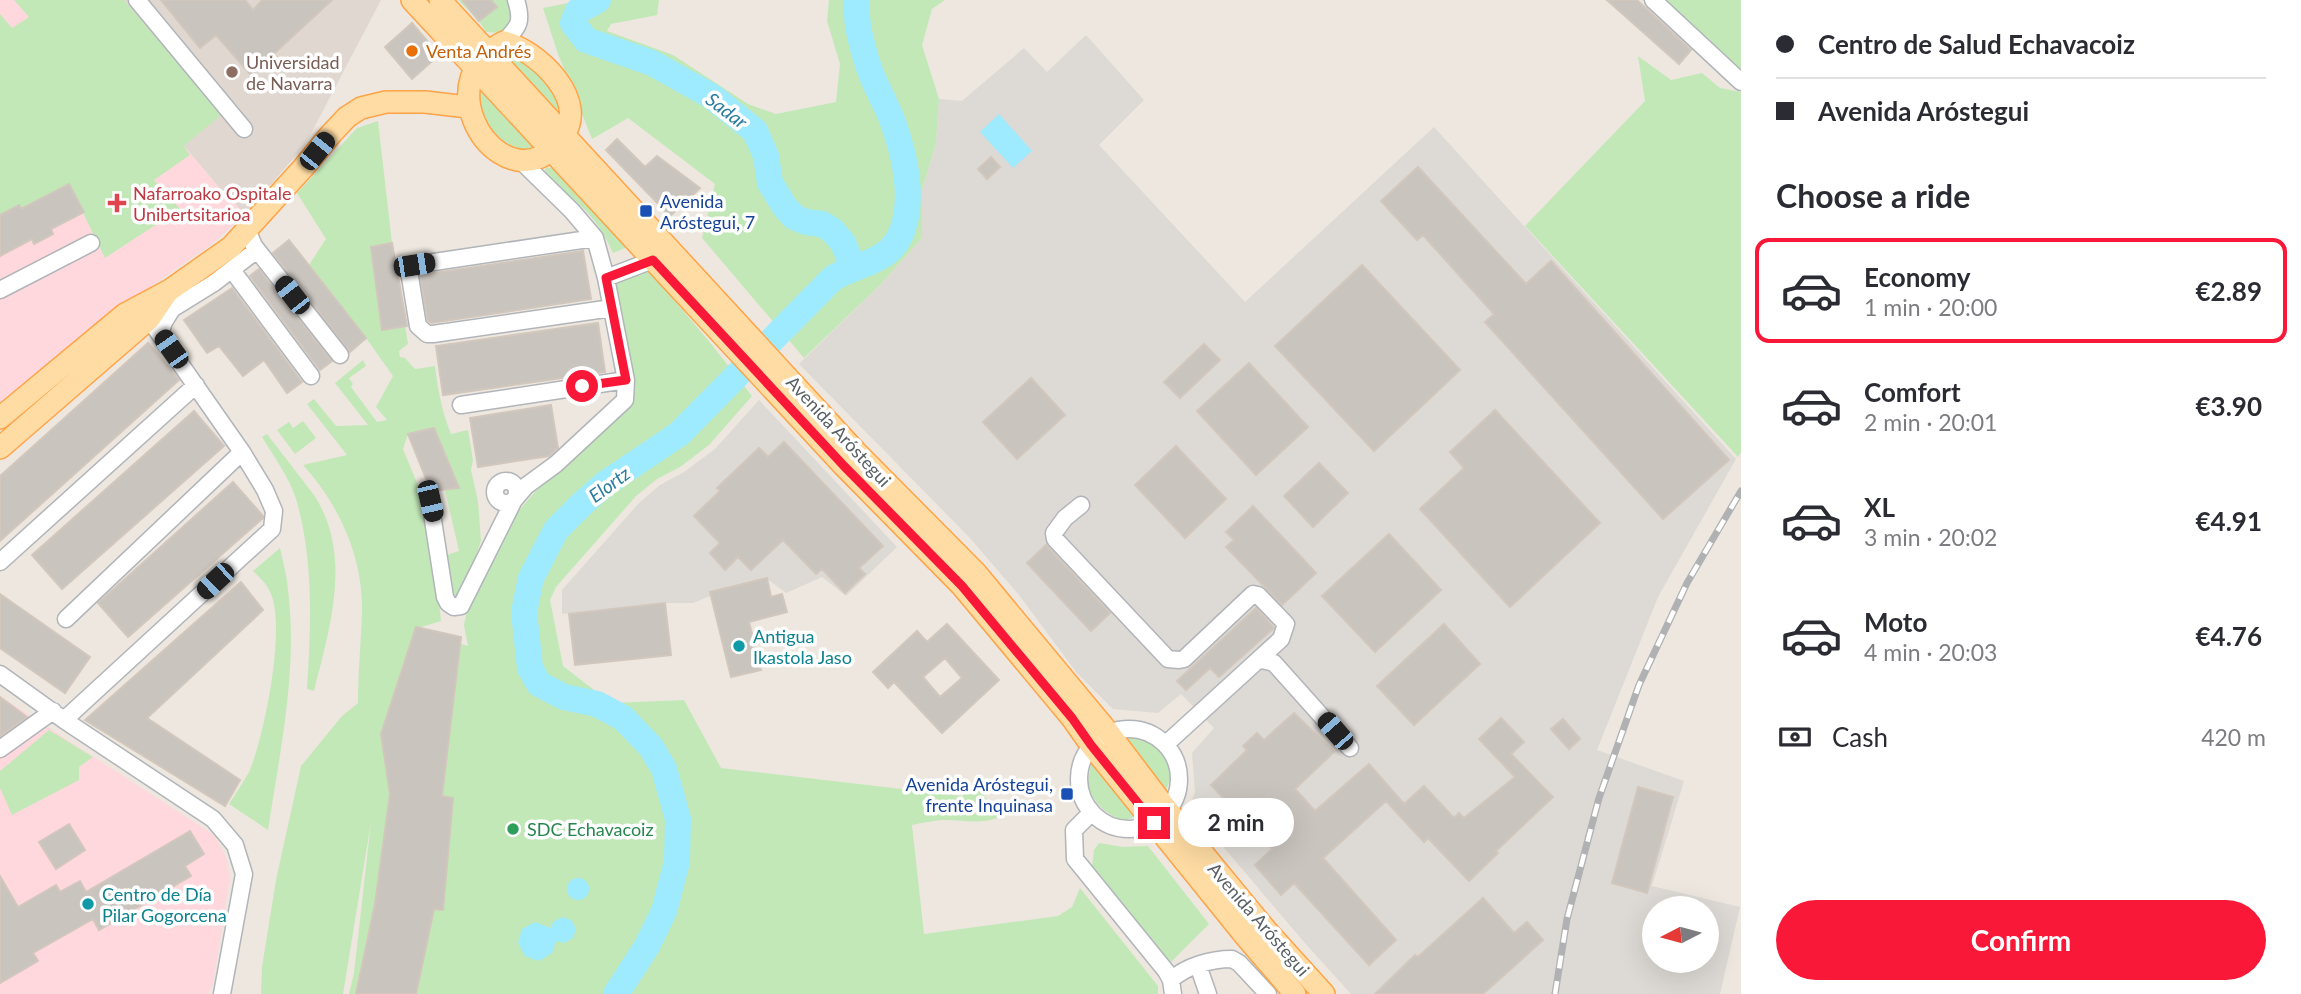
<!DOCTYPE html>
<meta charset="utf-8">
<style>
body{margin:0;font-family:Lato,sans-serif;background:#f7f7f7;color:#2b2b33;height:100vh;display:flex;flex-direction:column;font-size:26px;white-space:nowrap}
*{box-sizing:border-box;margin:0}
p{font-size:23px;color:#7c7c81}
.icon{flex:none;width:38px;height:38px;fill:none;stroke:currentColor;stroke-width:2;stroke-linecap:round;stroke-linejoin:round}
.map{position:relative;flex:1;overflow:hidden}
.details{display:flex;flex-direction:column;background:#fff;width:560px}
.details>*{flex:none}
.banner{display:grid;align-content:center;height:154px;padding:0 35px;background:#fff}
.needle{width:46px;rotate:264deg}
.controls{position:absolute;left:1642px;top:896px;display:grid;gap:14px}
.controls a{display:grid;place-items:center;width:77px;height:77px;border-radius:50%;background:#fff;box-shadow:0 7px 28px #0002;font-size:35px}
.end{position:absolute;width:32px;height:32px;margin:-16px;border:9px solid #fa1838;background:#fff;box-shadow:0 0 0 4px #fff}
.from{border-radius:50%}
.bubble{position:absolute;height:49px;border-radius:24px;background:#fff;box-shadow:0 7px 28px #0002;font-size:23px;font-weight:700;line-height:49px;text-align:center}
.car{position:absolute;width:21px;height:42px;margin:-21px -10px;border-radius:9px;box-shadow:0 0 5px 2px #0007;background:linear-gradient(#222 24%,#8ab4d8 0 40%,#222 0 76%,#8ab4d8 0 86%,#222 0)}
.banner b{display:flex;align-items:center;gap:24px;height:66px;font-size:26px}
.banner b+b{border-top:2px solid #e1e1e2}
.banner i{width:18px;height:18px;background:#2b2b33}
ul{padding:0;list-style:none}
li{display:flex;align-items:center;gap:21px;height:105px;margin:0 14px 10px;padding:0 21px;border:4px solid transparent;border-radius:14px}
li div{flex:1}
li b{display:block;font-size:26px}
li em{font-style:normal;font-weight:700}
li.selected{border-color:#fa1838}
li>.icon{width:63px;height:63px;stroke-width:1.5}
h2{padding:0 35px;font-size:32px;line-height:84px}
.pay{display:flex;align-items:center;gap:18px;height:77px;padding:0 35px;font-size:26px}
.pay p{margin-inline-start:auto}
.action{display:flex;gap:14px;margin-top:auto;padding:14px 35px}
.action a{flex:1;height:80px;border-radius:42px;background:#fa1838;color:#fff;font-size:28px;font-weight:700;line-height:80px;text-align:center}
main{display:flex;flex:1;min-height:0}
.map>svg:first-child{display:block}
.industrial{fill:#ddd9d4;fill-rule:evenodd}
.education{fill:#e0d8d0}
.medical{fill:#fed8dd}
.green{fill:#c3e8b8}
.water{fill:#9eeaff}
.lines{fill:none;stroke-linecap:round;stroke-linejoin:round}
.river{stroke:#9eeaff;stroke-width:26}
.building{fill:#cac4be;stroke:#d2c7bd;stroke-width:2;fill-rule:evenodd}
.minor-casing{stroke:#b1b5b9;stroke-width:19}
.major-casing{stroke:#ffa347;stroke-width:24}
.minor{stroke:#fff;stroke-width:16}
.major{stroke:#ffdca3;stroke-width:21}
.rail-casing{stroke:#b0b1b2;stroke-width:7}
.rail{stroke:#fff;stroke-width:4.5;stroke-dasharray:13;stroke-linecap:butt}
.route{stroke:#fa1838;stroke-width:9}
.food-dot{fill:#e8710a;stroke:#fff;stroke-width:2.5}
.education-dot{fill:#8d6e63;stroke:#fff;stroke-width:2.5}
.health-dot{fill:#e0444e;stroke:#fff;stroke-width:2.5}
.transit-dot{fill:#1a4fb4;stroke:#fff;stroke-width:2.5}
.culture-dot{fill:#0f9aa8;stroke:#fff;stroke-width:2.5}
.leisure-dot{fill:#2e9e5b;stroke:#fff;stroke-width:2.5}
.labels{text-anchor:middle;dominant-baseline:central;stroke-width:7;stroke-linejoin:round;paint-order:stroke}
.food-label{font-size:18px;fill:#c56008;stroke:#fff;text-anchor:start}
.education-label{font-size:18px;fill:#785e54;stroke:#fff;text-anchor:start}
.health-label{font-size:18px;fill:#be3a42;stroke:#fff;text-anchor:start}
.transit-label{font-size:18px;fill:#164399;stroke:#fff;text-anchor:start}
.street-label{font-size:18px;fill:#585f62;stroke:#fff}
.culture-label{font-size:18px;fill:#0d838f;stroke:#fff;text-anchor:start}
.leisure-label{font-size:18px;fill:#27864d;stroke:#fff;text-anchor:start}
.water-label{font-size:19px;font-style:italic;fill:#2c7d9f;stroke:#fff}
</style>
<main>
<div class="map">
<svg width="1741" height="994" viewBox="0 0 1741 994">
<rect width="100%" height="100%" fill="#ede7df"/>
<!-- industrial -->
<path class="industrial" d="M1086,35L1144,100L1099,145L1245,302L1434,127L1736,459L1658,597L1597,750L1684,781L1652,886L1740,907L1720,994H1351L1304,942L1192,810L1191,803L1195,792L1192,753L1214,728L1181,694L1158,713L1113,709L1077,673L1019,595L969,537L799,364L881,284L922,238V190L936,143L939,99L962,101L1024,48L1047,72ZM1654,908H1706V961H1654Z
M759,400L897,547L846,596L822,577L786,593L766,578L720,592L693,603H665L562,614V590L639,503L660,485L684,472L715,449Z"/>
<!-- education -->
<path class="education" d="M60,0H381L305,145L245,214L223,192Z"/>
<!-- medical -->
<path class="medical" d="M0,0H60L223,192L245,214L213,243L78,338L0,408Z
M0,696L214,835L226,857L230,878L213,984L208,994H0Z"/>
<!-- green -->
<path class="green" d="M14,0H124L221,115L184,146L190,155L154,180L180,209L105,258L69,184L21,209L18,205L0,215V14L12,28L29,17Z
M458,0H508L512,17L501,33L486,32L479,21Z
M572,0H659L657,15L611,24L607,31L673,55L748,104L776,114L836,102L840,64L827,21L829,0H945L932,9L922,45L939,99L936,143L922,190V238L881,284L804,358L702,238L715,184L628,118L592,139L558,54L543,8L568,3Z
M1664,0H1741V73Z
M510,53L533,62L559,102L557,112L504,57Z
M1638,56L1671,80L1702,73L1720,88L1741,92V452L1738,457L1525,226L1645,101Z
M479,84L535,149L521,153C512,148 499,144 492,136C479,121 477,102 479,84Z
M378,121L392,243L408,344L399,351L400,357L405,358L415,369L435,366C438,390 442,412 451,434L468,430L473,460L471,470L478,501L481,541L463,592L457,599L450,595L443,556L459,551L445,490L458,487L434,429L408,434L403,449L422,495L431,524L441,621L418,628L439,631L438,637L468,646L464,625L468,605L516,514L534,493L587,441L630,408V395L615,291L617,283L624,274L640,271L651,273L708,340L752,396L709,445L680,467L657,479L636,496L556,587L550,600L563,666L611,703L684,700L721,768L962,796L981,781L988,789L983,795L994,807L1007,810V813C985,827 965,819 941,820C931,821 921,823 912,825L924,934L1058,916L1072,907L1080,888L1158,986V994H349L354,973L371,822L343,994H261L262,967L276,880L301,766L342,716L358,703C358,673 361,642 362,612C363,556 339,505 303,465L347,455L307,404L314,399L336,426L368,425L335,383L363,360L366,366L349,378L353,384L351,387L377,422L387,420L376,407L393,376L366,338L309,265L326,239L297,193L357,128Z
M546,167L557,169L637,243L613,253C595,212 575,202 544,173Z
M303,421L316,438L295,454L277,430L289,422L293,428Z
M267,434L314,495C353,555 330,627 314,691L307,689C311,627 314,560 296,499C289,477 274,457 262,437Z
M280,548C283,562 287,576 288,590C298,670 280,751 268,830L229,804C236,793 243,783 249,772C264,738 287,625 270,592C267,584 259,577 253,571Z
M49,730L93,757L79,767V780L12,815L0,788V771Z
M1130,734C1156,742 1183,761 1165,791L1126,742Z
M1091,764L1097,766L1129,807L1134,817L1124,821C1103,812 1097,806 1087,786Z
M1099,843L1123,847L1148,846L1209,924L1171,962L1092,867L1094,850Z"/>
<!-- water -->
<path class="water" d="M999,114L1032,151L1013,168L980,132Z
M567 889a11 11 0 1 1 22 0a11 11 0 1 1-22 0Z
M562,917L571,920L576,929L573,938L564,943L556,941L552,953L539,961L525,956L518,943L522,929L535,922L551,928L553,922Z"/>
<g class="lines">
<!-- river -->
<path class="river" d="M598,0L578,11L573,23L586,40L652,63L711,96L755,131L766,156L770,183L785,207L794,217L806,222L822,224L832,230L843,243L849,257L850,268
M616,994L647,946L664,911L677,862L678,819L664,769L651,747L623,718L597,704L564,697L539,684L530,668L524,612L531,578L556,530L583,503L606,483L679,434L833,278C852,267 874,264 890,250C900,240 903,230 906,217C912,184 903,149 891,117C884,101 875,85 869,68C862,46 855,23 857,0"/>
</g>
<!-- building -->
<path class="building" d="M161,0H245L253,10L262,0H332L251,75L216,35L200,48Z
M462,0H491L497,7L479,21Z
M1607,0H1637L1691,50L1679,64Z
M412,23L439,55L412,79L385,47Z
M617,139L645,167L657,156L700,188L670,216L606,150Z
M991,157L1000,167L987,179L978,169Z
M1418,167L1526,284L1551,261L1729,460L1663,519L1485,322L1494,314L1423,235L1417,240L1381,201Z
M69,184L84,212L51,229L53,234L34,244L32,239L0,256V215L19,205L21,209Z
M289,240L366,338L350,352L273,253Z
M392,243L407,326L382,330L371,247Z
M583,251L591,299L431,323L428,321L420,275Z
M1362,265L1460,370L1374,451L1275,346Z
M259,269L332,361L320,370L250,276Z
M232,288L302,382L287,393L264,360L243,376L219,346L207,353L184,320Z
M598,323L605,372L443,395L436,346Z
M148,343L179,380L0,541V476Z
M1204,344L1220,360L1180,398L1164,382Z
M1249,363L1308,427L1256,475L1197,411Z
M1031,378L1065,415L1017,459L983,422Z
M551,405L558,448L549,456L478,467L470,418Z
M1495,410L1600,523L1510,607L1420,509L1464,468L1450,452Z
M194,411L224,446L62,589L32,555Z
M434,428L459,488L431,491L408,434Z
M784,442L883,546L859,568L865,574L845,593L822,569L816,574L783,540L751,570L738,557L725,570L710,553L720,543L694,516L720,491L717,488L759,448L768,457Z
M1176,446L1226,499L1185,538L1135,485Z
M1319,463L1348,493L1313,527L1284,496Z
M233,482L263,516V518L128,637L98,603Z
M1253,506L1316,573L1282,605L1226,547L1234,540L1226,532Z
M1389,534L1441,590L1375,652L1322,596Z
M1046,545L1110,613L1091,631L1027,563Z
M767,578L771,597L782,594L787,612L749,622L761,670L731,677L710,592Z
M241,582L263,610L147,718L240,780L225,806L85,720Z
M0,594L90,657L65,693L0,648Z
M665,603L671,655L575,665L569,614Z
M1256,608L1274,628L1219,677L1210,668L1186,690L1177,681Z
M947,624L999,680L942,733L894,682L888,688L873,672L917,631L927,642ZM945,658L962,678L940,697L923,677Z
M1444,624L1480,664L1414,725L1377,686Z
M416,627L461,637L442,796L453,798L443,910L434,909L416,994H356L375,904L390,794L381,734Z
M0,697L27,717L0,736Z
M1294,713L1334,752L1295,789L1315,811L1369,764L1404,804L1424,786L1454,818L1459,813L1464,818L1515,777L1479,739L1501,718L1524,742L1511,754L1553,797L1496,851L1498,853L1469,881L1428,838L1424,842L1386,801L1323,858L1396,940L1369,965L1294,883L1281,895L1255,865L1272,849L1211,785L1247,750L1243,746L1257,733L1264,740Z
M1563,719L1580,739L1569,749L1551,729Z
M1638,787L1673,797L1647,893L1612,883Z
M69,824L85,850L56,869L39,842Z
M190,831L204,854L185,866L191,876L99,930L93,919L33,953L38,961L0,983V876L18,907L56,885L60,892L80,881L86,892Z
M1483,898L1514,933L1527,922L1543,940L1483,994H1375L1415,955L1418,957Z"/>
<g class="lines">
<defs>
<path id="minor" d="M137,0L244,129
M1653,0L1741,82
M504,42C519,26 523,22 516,0
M247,229L254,246L340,355
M595,238L414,265L409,271L418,326L427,334H433L612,308
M232,270L311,376
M606,278L653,260
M0,290L91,243
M160,334L164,322L172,309L214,283L257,250
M461,405L626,380
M495 492a11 11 0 1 1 22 0a11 11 0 1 1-22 0Z
M430,501L445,597L448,603L454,607L461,606L514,500L526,486L556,464L625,400L626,380L606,278L595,238L572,211L520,160
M1081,505L1065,518L1054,533L1055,539L1168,659L1179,660L1184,659L1253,594L1258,595L1286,624L1281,639L1257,661
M0,562L196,385
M66,619L242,452
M0,674L64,720L213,819L235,845L244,874L222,994
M64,720L272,529L274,511L265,490L242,452L149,319
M1079 779a50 50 0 1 1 100 0a50 50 0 1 1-100 0Z
M1166,744L1257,661L1263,660L1274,663L1350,748
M0,749L53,711
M1091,813L1074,830L1075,859L1166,971L1171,980L1173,994
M1198,965L1208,994
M1171,980C1186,966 1211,959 1232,959L1239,963L1268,994"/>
<path id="major" d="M412,0L844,466L962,586L1072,718L1091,745L1246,937L1295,994
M440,0L856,452L976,573L1108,732L1168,811L1266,930L1324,994
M504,42C538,50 591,102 562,137C556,144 548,155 538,158C484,177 432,77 504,42Z
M0,418L125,314L170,290L231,247L303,168L331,134L347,117L361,108L386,102H425L468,107
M0,448L149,319L166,294"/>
</defs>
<!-- minor casing -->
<use href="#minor" class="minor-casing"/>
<!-- major casing -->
<use href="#major" class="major-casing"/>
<!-- minor -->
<use href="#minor" class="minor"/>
<!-- major -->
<use href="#major" class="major"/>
<defs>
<path id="rail" d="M1555,994L1567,919L1599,798L1639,685L1687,583L1741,491"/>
</defs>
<!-- rail casing -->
<use href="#rail" class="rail-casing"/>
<!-- rail -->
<use href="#rail" class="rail"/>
</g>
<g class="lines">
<!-- route -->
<path class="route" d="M582,386L626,380L606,278L653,260L844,466L962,586L1072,718L1091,745L1154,823"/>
</g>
<!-- markers -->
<circle class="food-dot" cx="412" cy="51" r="7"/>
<circle class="education-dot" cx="232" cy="72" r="7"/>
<path class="health-dot" d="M113.5 192.5h7v7h7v7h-7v7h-7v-7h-7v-7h7z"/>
<g class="transit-dot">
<rect x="639" y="204" width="14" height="14" rx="3.5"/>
<rect x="1060" y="787" width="14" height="14" rx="3.5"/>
</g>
<g class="culture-dot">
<circle cx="739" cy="646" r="7"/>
<circle cx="88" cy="904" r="7"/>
</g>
<circle class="leisure-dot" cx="513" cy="829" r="7"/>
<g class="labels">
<!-- food labels -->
<g class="food-label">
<text x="426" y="51">Venta Andrés</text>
</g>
<!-- education labels -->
<g class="education-label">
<text x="246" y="62">Universidad<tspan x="246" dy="21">de Navarra</tspan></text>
</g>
<!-- health labels -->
<g class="health-label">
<text x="133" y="193">Nafarroako Ospitale<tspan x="133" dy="21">Unibertsitarioa</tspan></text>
</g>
<!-- transit labels -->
<g class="transit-label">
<text x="660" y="201">Avenida<tspan x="660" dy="21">Aróstegui, 7</tspan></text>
<text x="1053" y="784" text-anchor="end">Avenida Aróstegui,<tspan x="1053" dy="21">frente Inquinasa</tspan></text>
</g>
<!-- street labels -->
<g class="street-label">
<text transform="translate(839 431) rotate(47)">Avenida Aróstegui</text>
<text transform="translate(1259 919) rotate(49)">Avenida Aróstegui</text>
</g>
<!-- culture labels -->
<g class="culture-label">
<text x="753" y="636">Antigua<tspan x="753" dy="21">Ikastola Jaso</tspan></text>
<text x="102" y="894">Centro de Día<tspan x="102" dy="21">Pilar Gogorcena</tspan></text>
</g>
<!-- leisure labels -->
<g class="leisure-label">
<text x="527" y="829">SDC Echavacoiz</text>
</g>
<!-- water labels -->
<g class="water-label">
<text transform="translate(727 110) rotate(37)">Sadar</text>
<text transform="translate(609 484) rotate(-36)">Elortz</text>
</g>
</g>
</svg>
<div class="controls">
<a><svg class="needle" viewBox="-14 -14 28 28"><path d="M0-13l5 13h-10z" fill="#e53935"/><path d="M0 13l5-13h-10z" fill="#7c7c81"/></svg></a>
</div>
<i class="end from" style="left:582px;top:386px"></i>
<i class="end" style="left:1154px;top:823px"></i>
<div class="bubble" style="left:1178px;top:798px;width:116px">2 min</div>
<i class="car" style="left:317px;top:151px;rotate:39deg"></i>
<i class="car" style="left:414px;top:265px;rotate:81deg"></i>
<i class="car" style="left:292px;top:295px;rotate:322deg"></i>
<i class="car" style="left:171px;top:349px;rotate:325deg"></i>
<i class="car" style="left:430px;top:501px;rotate:167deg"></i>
<i class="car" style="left:215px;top:581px;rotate:227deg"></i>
<i class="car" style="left:1335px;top:731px;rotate:319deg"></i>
</div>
<section class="details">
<div class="banner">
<b><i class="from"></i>Centro de Salud Echavacoiz</b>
<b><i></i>Avenida Aróstegui</b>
</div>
<h2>Choose a ride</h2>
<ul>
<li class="selected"><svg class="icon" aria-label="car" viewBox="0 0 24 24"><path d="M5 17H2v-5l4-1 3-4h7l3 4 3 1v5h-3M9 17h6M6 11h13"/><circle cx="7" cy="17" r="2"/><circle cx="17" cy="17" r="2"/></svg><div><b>Economy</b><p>1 min · 20:00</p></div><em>€2.89</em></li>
<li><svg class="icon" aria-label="car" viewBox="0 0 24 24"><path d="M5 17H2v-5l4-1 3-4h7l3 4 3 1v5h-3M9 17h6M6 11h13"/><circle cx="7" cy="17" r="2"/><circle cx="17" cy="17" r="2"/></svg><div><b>Comfort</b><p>2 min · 20:01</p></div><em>€3.90</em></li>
<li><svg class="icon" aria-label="car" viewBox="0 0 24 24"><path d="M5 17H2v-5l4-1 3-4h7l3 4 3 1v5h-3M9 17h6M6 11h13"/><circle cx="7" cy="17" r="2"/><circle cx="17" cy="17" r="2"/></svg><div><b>XL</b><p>3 min · 20:02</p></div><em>€4.91</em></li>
<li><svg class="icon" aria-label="car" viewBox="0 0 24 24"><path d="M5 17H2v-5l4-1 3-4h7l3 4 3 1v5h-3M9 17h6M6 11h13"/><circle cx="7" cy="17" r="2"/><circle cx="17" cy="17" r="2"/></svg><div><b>Moto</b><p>4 min · 20:03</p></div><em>€4.76</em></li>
</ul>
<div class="pay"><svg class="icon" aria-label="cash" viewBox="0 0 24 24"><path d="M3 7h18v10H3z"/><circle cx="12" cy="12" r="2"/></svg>Cash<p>420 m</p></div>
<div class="action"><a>Confirm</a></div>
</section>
</main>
